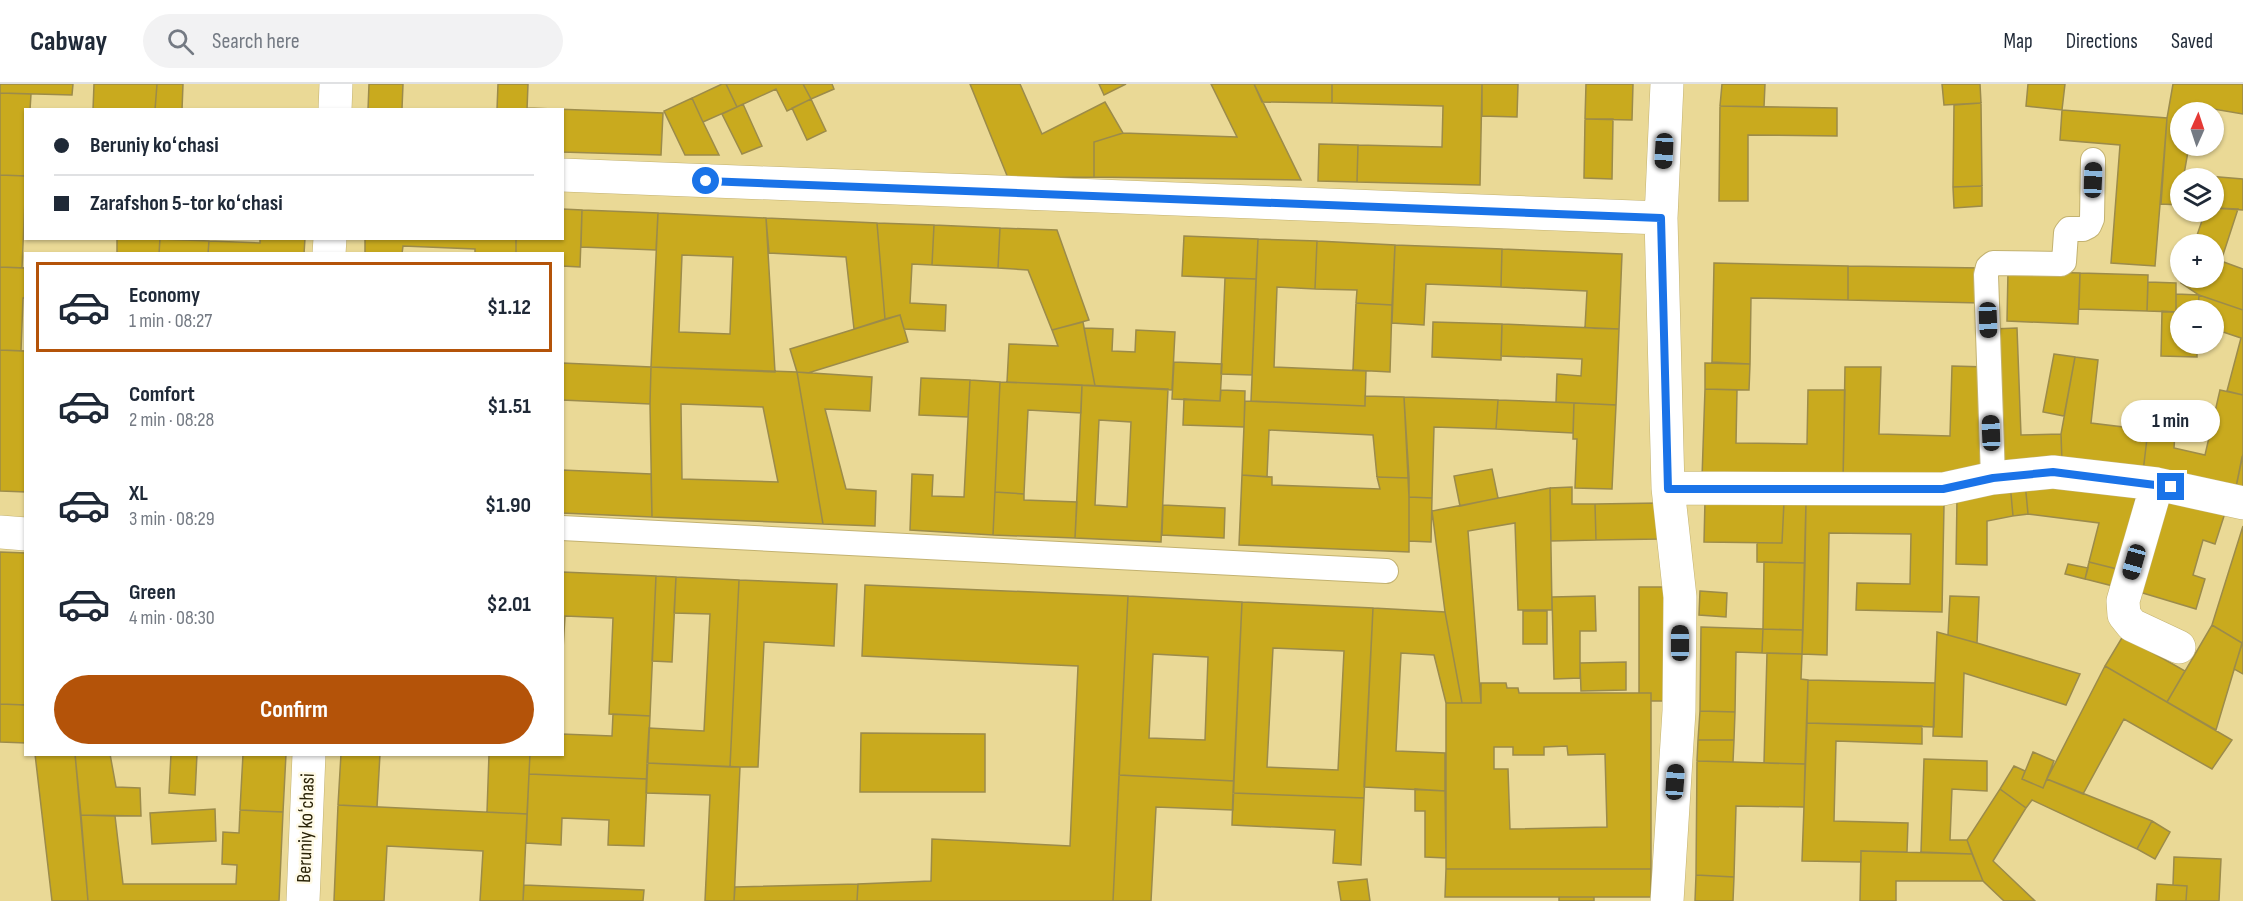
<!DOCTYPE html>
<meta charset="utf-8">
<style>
body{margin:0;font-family:"Sofia Sans Condensed",sans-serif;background:#f2f2f3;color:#1f2937;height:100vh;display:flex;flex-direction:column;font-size:22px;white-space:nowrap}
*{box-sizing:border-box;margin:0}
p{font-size:20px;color:#747a83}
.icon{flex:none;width:33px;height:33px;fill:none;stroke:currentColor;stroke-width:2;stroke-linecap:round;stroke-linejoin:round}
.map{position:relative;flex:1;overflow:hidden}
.panel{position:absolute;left:24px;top:168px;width:540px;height:504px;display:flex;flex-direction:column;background:#fff;border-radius:0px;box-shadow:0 2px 4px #0004}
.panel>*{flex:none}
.guide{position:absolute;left:24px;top:24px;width:540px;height:132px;border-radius:0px;box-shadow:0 2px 4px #0004;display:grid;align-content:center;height:132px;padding:0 30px;background:#fff}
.needle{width:39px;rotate:3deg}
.fabs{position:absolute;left:2170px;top:18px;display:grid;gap:12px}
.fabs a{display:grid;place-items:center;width:54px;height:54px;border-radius:50%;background:#fff;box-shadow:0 2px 4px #0004;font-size:30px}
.end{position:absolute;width:27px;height:27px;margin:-14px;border:8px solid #1a73e8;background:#fff;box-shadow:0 0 0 3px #fff}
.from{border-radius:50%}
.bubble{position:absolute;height:42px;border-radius:21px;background:#fff;box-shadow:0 2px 4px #0004;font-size:20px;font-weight:700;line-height:42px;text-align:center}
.car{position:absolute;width:18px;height:36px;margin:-18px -9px;border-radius:8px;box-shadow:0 0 4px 2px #0007;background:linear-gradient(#222 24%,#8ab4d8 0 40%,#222 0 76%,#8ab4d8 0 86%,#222 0)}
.guide b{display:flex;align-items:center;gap:21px;height:57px;font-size:22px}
.guide b+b{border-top:2px solid #e0e1e3}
.guide i{width:15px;height:15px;background:#1f2937}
ul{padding:10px 0 0;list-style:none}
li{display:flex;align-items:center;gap:18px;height:90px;margin:0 12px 9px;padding:0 18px;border:3px solid transparent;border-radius:0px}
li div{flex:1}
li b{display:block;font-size:22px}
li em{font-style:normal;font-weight:700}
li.current{border-color:#b45309}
li>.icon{width:54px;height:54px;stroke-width:1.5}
.primary-button{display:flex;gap:12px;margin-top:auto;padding:12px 30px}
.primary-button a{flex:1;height:69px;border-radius:36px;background:#b45309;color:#fff;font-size:24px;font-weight:700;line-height:69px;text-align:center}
header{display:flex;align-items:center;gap:36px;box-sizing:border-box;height:84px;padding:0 30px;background:#fff;border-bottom:2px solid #e0e1e3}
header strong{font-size:28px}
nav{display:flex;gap:33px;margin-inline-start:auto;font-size:21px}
.search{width:420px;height:54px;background:#f2f2f3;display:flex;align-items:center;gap:15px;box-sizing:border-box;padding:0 21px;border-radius:33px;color:#747a83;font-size:22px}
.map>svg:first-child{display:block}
.building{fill:#c9aa1e;stroke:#9c8b4a;stroke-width:1.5;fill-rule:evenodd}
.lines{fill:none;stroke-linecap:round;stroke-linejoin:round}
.lane-casing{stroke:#c3b270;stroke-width:26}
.street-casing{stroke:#c3b270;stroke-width:34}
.lane{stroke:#fff;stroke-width:24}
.street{stroke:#fff;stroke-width:33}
.route{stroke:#1a73e8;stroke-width:8}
.labels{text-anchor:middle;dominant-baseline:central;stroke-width:5;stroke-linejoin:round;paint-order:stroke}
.street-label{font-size:20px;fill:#2a2308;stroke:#fffae6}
</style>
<header>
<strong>Cabway</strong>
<div class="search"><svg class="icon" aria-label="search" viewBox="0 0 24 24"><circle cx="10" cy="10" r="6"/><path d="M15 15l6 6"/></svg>Search here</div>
<nav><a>Map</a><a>Directions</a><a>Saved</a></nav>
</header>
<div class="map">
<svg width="2243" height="817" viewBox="0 0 2243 817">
<rect width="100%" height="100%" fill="#ead996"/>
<!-- building -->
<path class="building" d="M0,0H73L72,11L0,9Z
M94,0H157L155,26H93Z
M157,0H183L182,26H155Z
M369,0H403L402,25L424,26H368Z
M498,0H528L527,26H497Z
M722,0H726L737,23L703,38L692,14Z
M726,0H803L811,15L787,27L776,5L737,23Z
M803,0H832L834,5L811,15Z
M970,0H1020L1042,50L1105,18L1123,49L1094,58V93L1008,94Z
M1099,0H1126L1104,11Z
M1211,0H1254L1301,96L1094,93V58L1123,49L1237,53Z
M1254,0H1332V19L1262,18Z
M1332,0H1482L1480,101L1357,98L1358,61L1442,63L1443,22L1332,19Z
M1482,0H1518L1517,33L1482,32Z
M1586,0H1633L1632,36L1585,35Z
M1722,0H1765L1764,23L1720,22Z
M1942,0H1980L1981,19L1944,21Z
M2028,0H2065L2062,26L2026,22Z
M2173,0H2243V30L2196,22L2195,28H2181V62H2189L2184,90L2243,95V126L2214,124V94H2181V121L2161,120L2167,34Z
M0,9L31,10L30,26H26V92L0,91Z
M692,14L703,38L719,71H685L664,27Z
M811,15L826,47L807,56L792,24Z
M1981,19L1982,102L1953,103L1954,21Z
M743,20L762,62L742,70L722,30Z
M1720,22L1837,24V52L1748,51V117H1719Z
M527,24L663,29L661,71L562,68V26Z
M2062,26L2167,34L2155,182L2111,179L2120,61L2060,56Z
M1585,35H1613L1612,95L1584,94Z
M1319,60L1358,61L1357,98L1318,97Z
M0,91L26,92L22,184L0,183Z
M1982,102V122L1954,124L1953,103Z
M2214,124L2238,125L2221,177L2243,185V226L2199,211L2181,199L2183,194H2214V160H2194L2205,128H2214Z
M562,125L582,126L580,183L562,182V170H516V154H562Z
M582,126L658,129L656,166L581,163Z
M658,129L766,134L775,288L651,283ZM682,171L733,173L730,250L679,248Z
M766,134L877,139L885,235L854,245L846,173L769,169Z
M877,139L934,141L932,181L912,180L910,219L946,221L945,247L904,245L900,231L885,235Z
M934,141L1000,144L998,184L932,181Z
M1000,144L1057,146L1089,236L1052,246L1028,186L998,184Z
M1184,152L1258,155L1256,195L1182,192Z
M117,154H160L159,170H117Z
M260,154H305L304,170H208L209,157L260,159Z
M365,154H516V170H475V165L403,162L402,170H365Z
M160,155L209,157L208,170H159Z
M1258,155L1317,157L1315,205L1277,203L1274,283L1366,287L1365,322L1251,317Z
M1317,157L1395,161L1392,221L1356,219L1357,206L1315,205Z
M1395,161L1502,165L1501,203L1426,200L1424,241L1392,239Z
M1502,165L1622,170L1619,245L1585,244L1587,207L1501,203Z
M1714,179L1848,182V216L1751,214L1750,280L1712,278Z
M1848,182L1982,184L1981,219L1848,216Z
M0,183L26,184V214H23L21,267L0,266Z
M2008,187L2080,189L2078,240L2007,237Z
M2080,189L2148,191L2147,227L2079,225Z
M1225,194L1256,195L1252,291L1221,290Z
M2148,198L2176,199V228L2147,227Z
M2176,210L2199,211L2198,226H2181V260H2197V273L2161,272L2162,227L2176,228Z
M2199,211L2243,226V311L2227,307L2241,254L2214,245V226H2198Z
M1356,219L1392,221L1390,288L1353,286Z
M900,231L908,258L808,289L797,288L790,265Z
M1083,238L1095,302L1007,298L1009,260L1058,262L1052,246Z
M1433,238L1502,240L1501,276L1432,273Z
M1502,240L1619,245L1616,321L1556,318L1557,290L1581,292L1582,275L1501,272Z
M1084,244L1113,245L1112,267L1135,268L1136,246L1175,248L1172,306L1095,302Z
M2017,244L2021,351L2061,350L2062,378L1997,380L1992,245Z
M0,266L26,267V408L0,407Z
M2054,270L2075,273L2064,332L2043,328Z
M2075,273L2098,276L2091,339L2148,346L2143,388L2062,378L2061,350Z
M1174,278L1222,280L1220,317L1172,315Z
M562,279L651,283L650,320L562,316Z
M1705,279L1750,280L1749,306L1705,305Z
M1952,282L1987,283L1986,387L1843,397L1845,283H1881L1879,350L1950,352Z
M651,283L797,288L823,440L652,433L650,320ZM681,320L763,323L778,398L682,395Z
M797,288L872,293L870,327L825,325L846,405L876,407L875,442L823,440Z
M921,294L970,296L968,333L919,331Z
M970,296L1000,298L993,451L910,446L912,390L933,391L932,412L964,413Z
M1000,298L1082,301L1081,329L1028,326L1024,410L995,408Z
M1082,301L1168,305L1161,458L1075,454ZM1099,336L1131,338L1127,423L1095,421Z
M1705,305L1737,306L1736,359L1807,360L1808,306H1845L1843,397L1702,394Z
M1221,306L1245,307L1244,343L1183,341L1184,315L1220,317Z
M2220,306L2243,311V370L2235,408L2143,388L2148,346L2175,349L2174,364L2205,371Z
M1365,312L1404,313L1409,394L1377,393L1373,351L1269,346L1267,393L1242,391L1245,317L1365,322Z
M1404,313L1498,316L1496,345L1434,343L1432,414L1409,413Z
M1498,316L1574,319L1573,349L1496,345Z
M1574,319L1616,321L1612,405L1575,404L1577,355H1573Z
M2242,373H2243V410L2235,408Z
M1492,385L1498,414L1460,422L1454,392Z
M562,386L651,390L652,433L562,429Z
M1242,391L1272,393V401L1380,405L1377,393L1409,394V468L1239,461Z
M2025,398L2028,430L2013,432L2010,399Z
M2025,398L2136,412L2121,486L2089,478L2099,439L2028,430Z
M2010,399L2013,432L1987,437V481L1956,480L1957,414Z
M1572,403V420H1595L1596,456L1551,457L1550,404Z
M1550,404L1552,526H1518L1515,439L1468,447L1481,619H1462L1445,528L1432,427Z
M995,408L1024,410V416L1077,418L1075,454L993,451Z
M2165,411L2225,429L2215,460L2203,456L2193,491L2205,495L2196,525L2136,507Z
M1409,413L1432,414L1431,458L1409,457Z
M1705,416L1784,418L1782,459L1704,458Z
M1784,418H1806L1805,479L1757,478V459H1782Z
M1806,418L1944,421L1942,528L1856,526L1857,499L1910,500L1911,450L1829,449L1827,571L1802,570Z
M1660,419V455L1596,456L1595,420Z
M1163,421L1225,424L1224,454L1162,451Z
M2243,442V557L2242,559L2212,541Z
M0,468L26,469V621L0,620Z
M1764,478L1805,479L1803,546L1763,545Z
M2089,478L2121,486L2117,503L2085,495Z
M2068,480L2088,484L2085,495L2065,490Z
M562,488L656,492L650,632L609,630L613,534L565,532L562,582Z
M656,492L676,493L672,578L652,577Z
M676,493L739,496L730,683L647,679L649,644L704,647L710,530L674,529Z
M739,496L837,500L834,562L764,558L758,683H730Z
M865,501L1128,512L1113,817H857L858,800L931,797L932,755L1070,762L1078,582L862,572Z
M1639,503H1673V617H1651V609H1639Z
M1700,507L1727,509L1726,533L1699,531Z
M1128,512L1242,518L1234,697L1119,691ZM1153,570L1208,573L1205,656L1149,654Z
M1595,512L1596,547H1580V594L1554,595L1552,513Z
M1950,512L1979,513L1977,559L1948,551Z
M1242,518L1373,524L1364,714L1233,709ZM1273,564L1344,567L1338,686L1267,683Z
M1373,524L1445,528L1462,619H1446L1434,571L1401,569L1396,667L1445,669V707L1364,703Z
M1523,527H1547V560H1523Z
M2212,541L2242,559L2216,646L2167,618Z
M1701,543L1763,545L1762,569L1736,568L1735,628L1700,627Z
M1763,545L1803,546L1802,570L1762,569Z
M1937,548L1977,559L2080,590L2066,621L1964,589L1962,653L1933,652Z
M2123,552L2185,587L2167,618L2105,582Z
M2243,557V590L2234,585Z
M1767,569L1802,570L1801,595L1808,596L1805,680L1764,679Z
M1626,578V606L1581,607L1580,579Z
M2105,582L2232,656L2212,685L2124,635L2083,710L2047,695Z
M1808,596L1935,599L1934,643L1807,639Z
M1481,599H1506L1507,604H1518L1519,609H1651V785H1446V619H1481ZM1567,662L1568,671L1605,670L1607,743L1510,745L1508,685H1494V663H1513V671H1544V663Z
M0,620L26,621V659L0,658Z
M1700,627L1735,628L1734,656H1698Z
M613,630L650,632L647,695L529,690L530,670H562V650L612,652Z
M1807,639L1922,642V660L1836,657L1834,737L1908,739L1907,768L1861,767V778L1802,777Z
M861,649L985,650V708H860Z
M1698,656H1734L1733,678L1697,677Z
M2033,668L2054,677L2043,704L2022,695Z
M35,670H75L88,817H52Z
M75,670H110L116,703L140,704L141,732L81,731Z
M171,670H197L195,711L169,709Z
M243,670H286L283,728L240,726Z
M341,670H380L377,723L338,721Z
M489,670H530L527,730L487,728Z
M1924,675L1987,677V707L1952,705L1950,756H1967L1972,770L1921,768Z
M1697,677L1805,680L1804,723L1736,722L1734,793L1696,791Z
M647,679L740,683L734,817H705L710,711L646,709Z
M2014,682L2025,687L2022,695L2043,704L2047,695L2152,737L2137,765L2032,716L2026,724L2000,705Z
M529,690L647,695L644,762L608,761L609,736L562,734L561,761L526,759Z
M1119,691L1234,697L1233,726L1156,723L1151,817H1113Z
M1415,705L1445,707L1446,774L1425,773V727H1415Z
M2000,705L2026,724L1993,777L2035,817H2004L1983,797L1967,756Z
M1233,709L1364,714L1361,781L1333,779L1335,746L1232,741Z
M338,721L527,730L523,817H480L483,767L387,762L384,817H334Z
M215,725L216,757L152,760L150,729Z
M240,726L283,728L279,817H88L81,731L115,732L123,800H236L237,781L222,780L223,748L239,749Z
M2152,737L2170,748L2155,775L2137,765Z
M1861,767L1972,770L1983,797H1896V817H1860Z
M2174,773L2221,775L2219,817H2186L2187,802L2173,801Z
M1446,785H1651V813H1445Z
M1696,791L1734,793L1733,817H1695Z
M1367,795L1370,817H1341L1338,798Z
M858,800L857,817H734L735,803Z
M2157,800L2187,802L2186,817H2156Z
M524,801L644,806L643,817H523Z
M1559,813H1594V817H1559Z"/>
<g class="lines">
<defs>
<path id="lane" d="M1993,394L1986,191L1988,183L1993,179L2061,180L2064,178L2066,149L2069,145H2083L2089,142L2092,135L2093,76
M562,444L1386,487"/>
<path id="street" d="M335,26L336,0
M562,91L1661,134
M329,170L330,154
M2157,400L2123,517L2124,531L2132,541L2179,563
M1668,404L1943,405L1993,394L2053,388L2157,400L2243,419
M0,448L26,450
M303,817L309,670
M1667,817L1679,627L1680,513L1668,404L1661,134L1667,0"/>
</defs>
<!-- lane casing -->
<use href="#lane" class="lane-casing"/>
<!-- street casing -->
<use href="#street" class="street-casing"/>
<!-- lane -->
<use href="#lane" class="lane"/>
<!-- street -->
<use href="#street" class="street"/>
</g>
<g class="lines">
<!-- route -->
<path class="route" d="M706,97L1661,134L1668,405H1943L1993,394L2053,388L2171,403"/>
</g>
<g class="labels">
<!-- street labels -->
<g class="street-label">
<text transform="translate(306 744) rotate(-88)">Beruniy koʻchasi</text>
</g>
</g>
</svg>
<div class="fabs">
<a><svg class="needle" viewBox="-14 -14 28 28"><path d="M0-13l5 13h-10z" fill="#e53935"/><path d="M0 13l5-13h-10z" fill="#747a83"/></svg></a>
<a><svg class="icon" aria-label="layers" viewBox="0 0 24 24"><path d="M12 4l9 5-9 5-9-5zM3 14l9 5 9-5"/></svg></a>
<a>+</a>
<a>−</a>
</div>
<i class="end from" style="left:706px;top:97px"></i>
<i class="end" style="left:2171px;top:403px"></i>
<div class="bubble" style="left:2121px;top:316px;width:99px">1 min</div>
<i class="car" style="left:1664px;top:67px;rotate:183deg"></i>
<i class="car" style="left:2093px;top:96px;rotate:2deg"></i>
<i class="car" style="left:1988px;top:236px;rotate:178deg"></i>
<i class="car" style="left:1991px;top:349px;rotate:358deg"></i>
<i class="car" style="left:2134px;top:478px;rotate:196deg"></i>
<i class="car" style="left:1680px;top:559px;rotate:0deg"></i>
<i class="car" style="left:1675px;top:698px;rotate:4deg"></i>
<div class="guide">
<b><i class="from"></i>Beruniy koʻchasi</b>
<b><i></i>Zarafshon 5-tor koʻchasi</b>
</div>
<section class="panel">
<ul>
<li class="current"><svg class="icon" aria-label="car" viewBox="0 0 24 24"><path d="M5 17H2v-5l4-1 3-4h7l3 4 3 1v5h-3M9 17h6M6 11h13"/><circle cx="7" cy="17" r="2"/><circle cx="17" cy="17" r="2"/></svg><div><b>Economy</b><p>1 min · 08:27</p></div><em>$1.12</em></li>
<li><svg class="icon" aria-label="car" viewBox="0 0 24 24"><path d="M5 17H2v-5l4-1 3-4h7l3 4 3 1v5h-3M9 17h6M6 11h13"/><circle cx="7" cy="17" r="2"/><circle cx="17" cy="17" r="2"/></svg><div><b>Comfort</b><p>2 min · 08:28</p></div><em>$1.51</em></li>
<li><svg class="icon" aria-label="car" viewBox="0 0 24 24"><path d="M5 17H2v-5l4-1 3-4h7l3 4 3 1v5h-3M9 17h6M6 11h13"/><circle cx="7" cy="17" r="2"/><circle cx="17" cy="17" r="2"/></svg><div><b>XL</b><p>3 min · 08:29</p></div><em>$1.90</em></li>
<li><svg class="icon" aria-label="car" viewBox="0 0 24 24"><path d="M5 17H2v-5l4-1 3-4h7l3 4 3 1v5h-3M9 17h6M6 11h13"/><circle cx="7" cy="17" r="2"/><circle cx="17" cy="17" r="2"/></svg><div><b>Green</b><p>4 min · 08:30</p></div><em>$2.01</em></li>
</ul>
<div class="primary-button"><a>Confirm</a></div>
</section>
</div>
